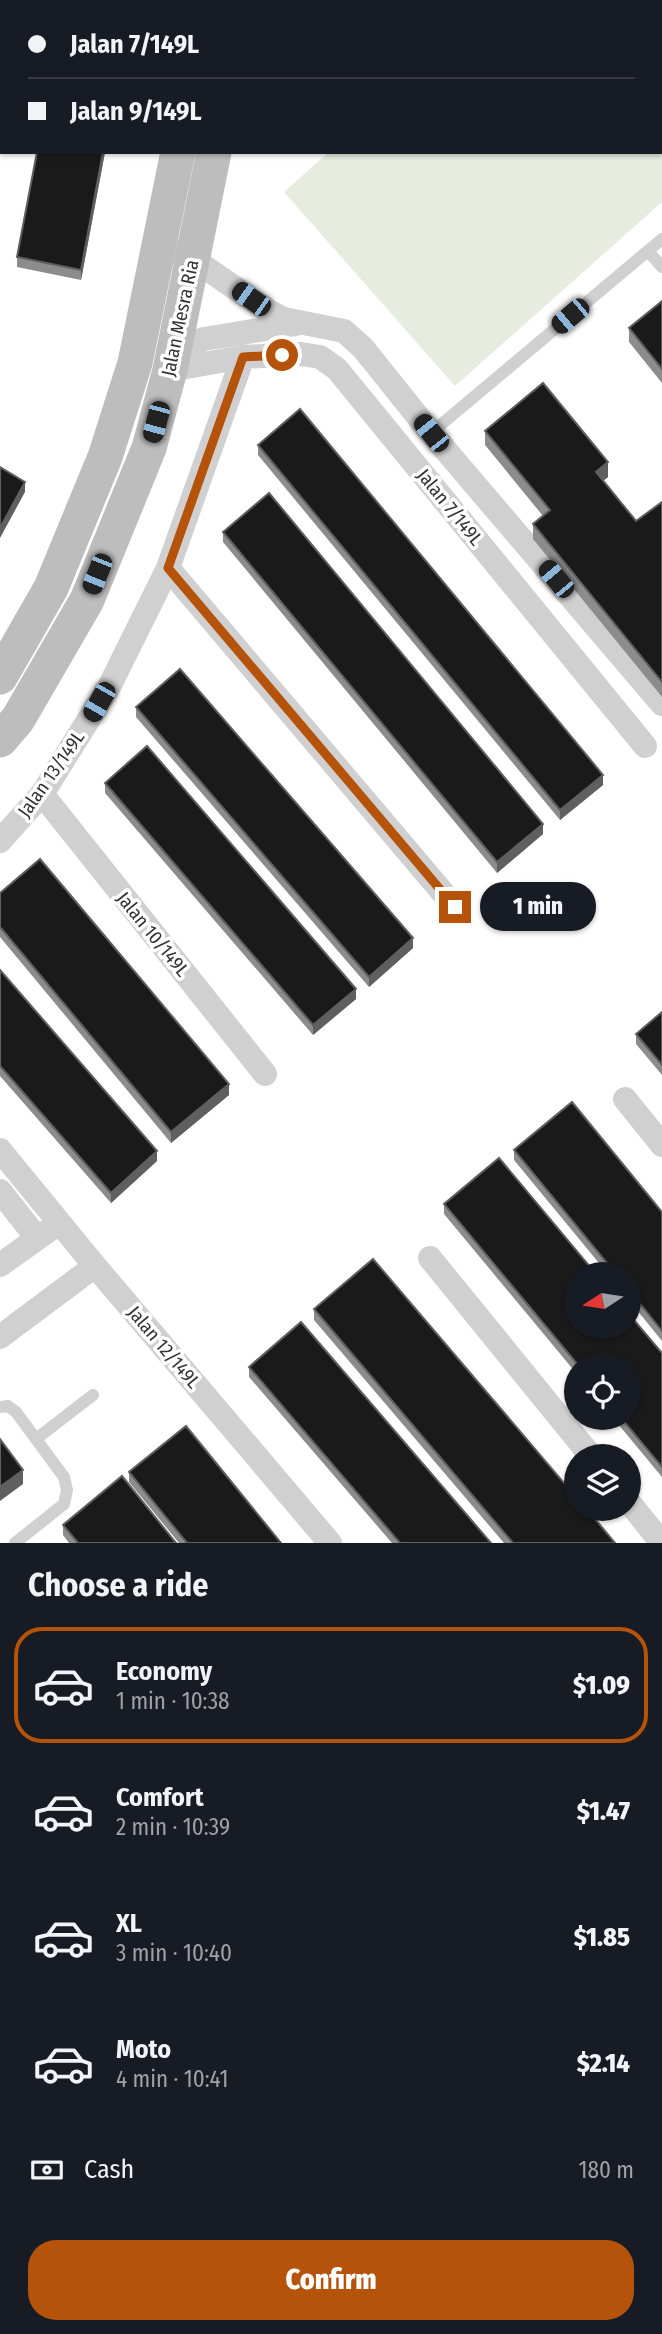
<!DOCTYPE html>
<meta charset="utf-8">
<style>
body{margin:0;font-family:"Fira Sans Condensed",sans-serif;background:#242831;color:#f1f3f6;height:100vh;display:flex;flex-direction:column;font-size:26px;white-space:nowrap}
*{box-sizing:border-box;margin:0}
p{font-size:23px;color:#9ea1a6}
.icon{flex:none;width:38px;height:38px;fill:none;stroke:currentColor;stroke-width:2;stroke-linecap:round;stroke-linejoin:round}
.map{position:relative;height:1543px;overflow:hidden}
.side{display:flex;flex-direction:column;background:#171b24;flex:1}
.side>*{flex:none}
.banner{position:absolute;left:0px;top:0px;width:663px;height:154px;box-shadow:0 2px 5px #0004;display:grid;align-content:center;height:154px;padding:0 28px;background:#171b24}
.needle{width:46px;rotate:258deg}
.fabs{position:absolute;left:564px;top:1262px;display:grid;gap:14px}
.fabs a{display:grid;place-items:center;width:77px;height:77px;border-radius:50%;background:#171b24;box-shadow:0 2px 5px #0004;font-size:35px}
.end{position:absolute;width:32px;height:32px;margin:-16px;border:9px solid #b45309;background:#fff;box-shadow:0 0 0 4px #fff}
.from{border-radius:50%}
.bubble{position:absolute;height:49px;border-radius:24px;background:#171b24;box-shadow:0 2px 5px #0004;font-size:23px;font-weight:800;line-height:49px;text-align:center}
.car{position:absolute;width:21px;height:42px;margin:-21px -10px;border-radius:9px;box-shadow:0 0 5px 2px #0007;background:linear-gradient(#222 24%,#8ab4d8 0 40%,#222 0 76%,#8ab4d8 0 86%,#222 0)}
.banner b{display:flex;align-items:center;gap:24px;height:66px;font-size:26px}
.banner b+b{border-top:2px solid #363941}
.banner i{width:18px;height:18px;background:#f1f3f6}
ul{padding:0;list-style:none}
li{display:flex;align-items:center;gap:21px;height:116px;margin:0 14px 10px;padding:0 14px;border:4px solid transparent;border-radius:28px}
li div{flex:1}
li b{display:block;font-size:26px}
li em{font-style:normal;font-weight:800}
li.active{border-color:#b45309}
li>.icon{width:63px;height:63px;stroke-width:1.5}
h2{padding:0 28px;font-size:32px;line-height:84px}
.pay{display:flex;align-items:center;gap:18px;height:77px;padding:0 28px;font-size:26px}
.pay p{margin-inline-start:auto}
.cta{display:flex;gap:14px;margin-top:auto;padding:14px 28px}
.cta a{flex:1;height:80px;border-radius:28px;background:#b45309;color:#fff;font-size:28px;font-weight:800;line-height:80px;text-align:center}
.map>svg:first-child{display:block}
.garden{fill:#e6ecdf}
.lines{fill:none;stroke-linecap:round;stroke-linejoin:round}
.lane{stroke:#d0d0d0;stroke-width:12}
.street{stroke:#d0d0d0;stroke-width:24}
.secondary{stroke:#bdbdbd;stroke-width:35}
.wall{fill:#8c8c8c}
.shaded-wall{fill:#5f5f5f}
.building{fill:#1a1a1a;stroke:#5f5f5f;stroke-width:2}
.route{stroke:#b45309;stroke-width:9}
.labels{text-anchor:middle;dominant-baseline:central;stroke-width:7;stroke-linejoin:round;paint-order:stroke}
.street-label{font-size:19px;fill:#333;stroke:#fff}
</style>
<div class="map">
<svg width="662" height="1543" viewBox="0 0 662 1543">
<rect width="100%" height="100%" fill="#fff"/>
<!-- garden -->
<path class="garden" d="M662,56V202L455,386L284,192L329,152H662Z"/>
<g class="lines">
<!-- lane -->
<path class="lane" d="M648,251L662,267
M431,433L662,239
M0,1407L8,1406L16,1412L64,1477L67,1490L64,1504L15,1543
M36,1439L93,1395"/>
<!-- street -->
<path class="street" d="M23,2V0
M0,122L2,113
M159,247L193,259L270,312L284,319L344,331L363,348L431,433L662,704
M174,350L204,339L296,324
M170,370L243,357L301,354L320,357L337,369L645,746
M168,568L455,907
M42,794L265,1074
M0,841L42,794L109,687L168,568L243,357
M625,1099L662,1145
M0,1150L95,1266L330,1543
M0,1191L37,1238
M430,1258L591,1456
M0,1265L59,1223
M0,1337L95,1266
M628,1501L662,1543"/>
<!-- secondary -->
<path class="secondary" d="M209,2L210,0
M243,2V0
M0,677L51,588L105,457L135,363L178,152
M0,740L18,719L87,600L149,448L170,370L214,152"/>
</g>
<!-- wall -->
<path class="wall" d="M105,152L81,280L17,267V257Z
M662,301V383L629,342V328Z
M485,431L608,477L603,481L636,521L662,502V697L533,539V524L543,516L485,445Z
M258,445L603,785L560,820L258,455Z
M223,532L543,834L497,873L223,542Z
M136,707L413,948L369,987L136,717Z
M105,783L356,999L313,1035L105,793Z
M0,893L229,1095L171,1143L0,937Z
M0,970L157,1161L111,1203L0,1076Z
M662,1012V1075L636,1044V1034Z
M514,1150L662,1212V1341L628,1299V1274H608L514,1160Z
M444,1204L662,1353V1477L613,1418H628V1365H576V1373L444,1214Z
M314,1309L615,1543H504L314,1320Z
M249,1367L491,1543H392L249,1377Z
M129,1472L281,1543H179L129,1482Z
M63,1525L176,1543H69L63,1535Z"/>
<!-- shaded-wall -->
<path class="shaded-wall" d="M103,152H105L81,280V270Z
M608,462V477L596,486V472Z
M25,482V492L0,538V528Z
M603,775V785L560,820V810Z
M543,824V834L497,873V862Z
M413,938V948L369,987V977Z
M356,989V999L313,1035V1025Z
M229,1084V1095L171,1143V1132Z
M157,1151V1161L111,1203V1193Z
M23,1470V1484L0,1501V1487Z"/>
<!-- building -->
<path class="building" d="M69,0H134V2H69Z
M37,152H103L81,270L17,257Z
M662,301V369L629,328Z
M543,383L608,462L596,472L636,521L662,502V682L533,524L550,510L485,431Z
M300,409L603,775L560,810L258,445Z
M0,467L25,482L0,528Z
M269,493L543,824L497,862L223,532Z
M180,669L413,938L369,977L136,707Z
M147,746L356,989L313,1025L105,783Z
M40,859L229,1084L171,1132L0,927V893Z
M0,970L157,1151L111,1193L0,1066Z
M662,1012V1065L636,1034Z
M572,1102L662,1212V1331L628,1289V1274H616L514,1150Z
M499,1158L596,1274H576V1326H628V1313L662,1353V1467L621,1418H628V1365H578L444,1204Z
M373,1259L576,1497V1508H586L615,1543H513L314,1309Z
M301,1322L491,1543H400L249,1367Z
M186,1426L281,1543H187L129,1472Z
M0,1439L23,1470L0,1487Z
M122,1476L176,1543H78L63,1525Z"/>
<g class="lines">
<!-- route -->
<path class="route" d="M282,355L243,357L168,568L455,907"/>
</g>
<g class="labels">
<!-- street labels -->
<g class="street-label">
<text transform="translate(180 318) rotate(-78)">Jalan Mesra Ria</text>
<text transform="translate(450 507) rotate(51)">Jalan 7/149L</text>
<text transform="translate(51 774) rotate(-55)">Jalan 13/149L</text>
<text transform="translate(153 934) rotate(51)">Jalan 10/149L</text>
<text transform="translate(164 1347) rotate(50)">Jalan 12/149L</text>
</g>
</g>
</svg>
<div class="fabs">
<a><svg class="needle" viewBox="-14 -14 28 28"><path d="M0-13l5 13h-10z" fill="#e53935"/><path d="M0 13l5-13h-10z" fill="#9ea1a6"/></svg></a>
<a><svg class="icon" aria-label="locate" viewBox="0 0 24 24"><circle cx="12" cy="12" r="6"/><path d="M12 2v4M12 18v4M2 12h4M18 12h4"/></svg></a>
<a><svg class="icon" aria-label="layers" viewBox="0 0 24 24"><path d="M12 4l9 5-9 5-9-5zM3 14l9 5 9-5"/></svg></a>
</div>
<i class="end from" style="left:282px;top:355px"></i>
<i class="end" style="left:455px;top:907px"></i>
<div class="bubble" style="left:480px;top:882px;width:116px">1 min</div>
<i class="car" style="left:251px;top:299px;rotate:305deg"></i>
<i class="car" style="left:570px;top:316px;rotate:230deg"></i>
<i class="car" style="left:156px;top:422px;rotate:195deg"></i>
<i class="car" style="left:431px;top:433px;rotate:321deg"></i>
<i class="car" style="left:97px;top:574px;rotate:202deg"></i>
<i class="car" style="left:556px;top:579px;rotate:320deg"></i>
<i class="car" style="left:99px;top:702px;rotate:210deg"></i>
<div class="banner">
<b><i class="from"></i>Jalan 7/149L</b>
<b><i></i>Jalan 9/149L</b>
</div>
</div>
<section class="side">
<h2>Choose a ride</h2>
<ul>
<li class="active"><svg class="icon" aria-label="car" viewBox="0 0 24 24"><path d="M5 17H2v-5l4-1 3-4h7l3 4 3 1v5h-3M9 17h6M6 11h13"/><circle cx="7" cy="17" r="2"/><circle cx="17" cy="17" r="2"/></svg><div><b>Economy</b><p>1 min · 10:38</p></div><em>$1.09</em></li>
<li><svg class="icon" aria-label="car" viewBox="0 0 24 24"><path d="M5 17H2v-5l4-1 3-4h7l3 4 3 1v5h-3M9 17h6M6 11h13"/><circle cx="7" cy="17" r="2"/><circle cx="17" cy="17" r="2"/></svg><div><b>Comfort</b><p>2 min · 10:39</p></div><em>$1.47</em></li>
<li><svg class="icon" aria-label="car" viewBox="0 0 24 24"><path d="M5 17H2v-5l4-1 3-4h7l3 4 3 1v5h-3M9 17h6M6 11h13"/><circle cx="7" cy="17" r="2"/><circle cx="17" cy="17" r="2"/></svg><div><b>XL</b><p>3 min · 10:40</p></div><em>$1.85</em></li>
<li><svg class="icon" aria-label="car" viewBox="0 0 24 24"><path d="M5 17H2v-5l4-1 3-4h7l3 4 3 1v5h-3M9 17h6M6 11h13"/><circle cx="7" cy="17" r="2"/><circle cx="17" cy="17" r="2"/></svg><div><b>Moto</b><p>4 min · 10:41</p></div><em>$2.14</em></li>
</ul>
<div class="pay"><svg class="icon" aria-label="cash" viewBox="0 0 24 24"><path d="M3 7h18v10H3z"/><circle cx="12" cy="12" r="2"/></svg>Cash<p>180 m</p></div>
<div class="cta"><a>Confirm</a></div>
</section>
